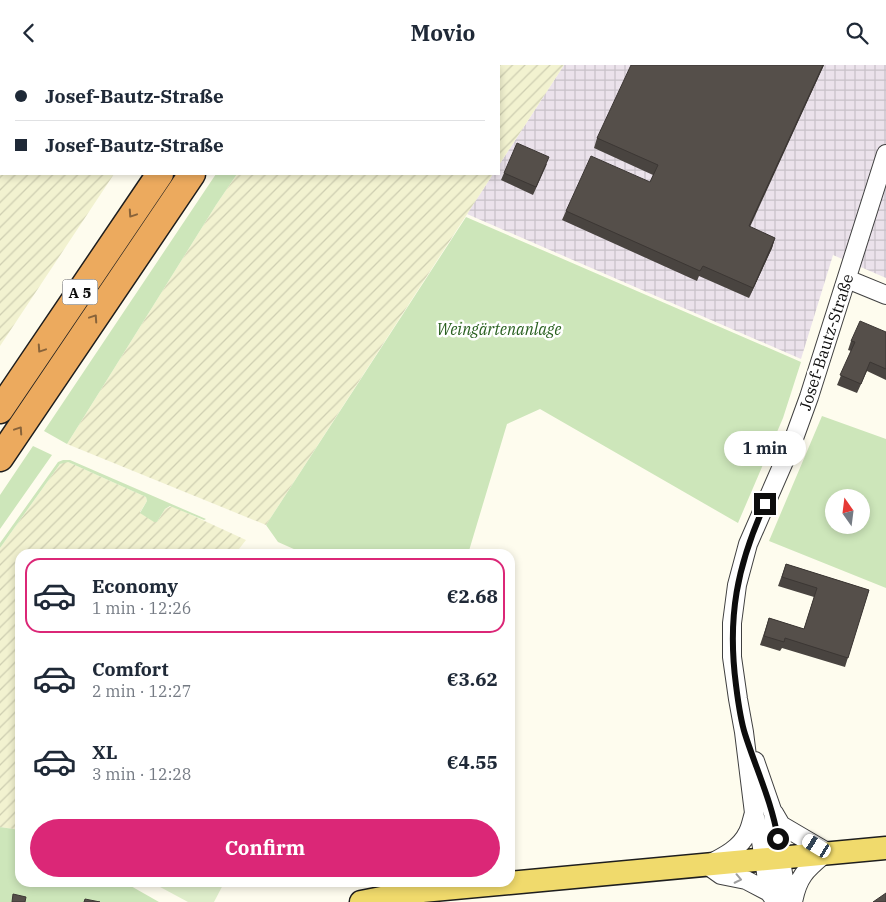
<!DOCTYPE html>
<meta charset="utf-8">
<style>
body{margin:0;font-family:"IBM Plex Serif",serif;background:#f2f2f3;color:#1f2937;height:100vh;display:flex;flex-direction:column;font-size:19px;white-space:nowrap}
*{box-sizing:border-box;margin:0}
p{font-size:16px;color:#747a83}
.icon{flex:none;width:28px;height:28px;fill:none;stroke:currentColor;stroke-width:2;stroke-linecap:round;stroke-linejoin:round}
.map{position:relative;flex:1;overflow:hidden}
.details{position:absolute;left:15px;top:484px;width:500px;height:338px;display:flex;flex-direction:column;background:#fff;border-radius:15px;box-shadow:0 2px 8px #0003}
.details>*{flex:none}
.hud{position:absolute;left:0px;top:0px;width:500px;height:110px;box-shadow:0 2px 8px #0003;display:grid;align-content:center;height:110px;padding:0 15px;background:#fff}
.needle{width:32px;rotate:346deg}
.controls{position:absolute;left:825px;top:424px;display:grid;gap:10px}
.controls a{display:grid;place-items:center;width:45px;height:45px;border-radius:50%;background:#fff;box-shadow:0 2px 8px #0003;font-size:25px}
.end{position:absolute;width:22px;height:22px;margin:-11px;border:6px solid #0d0d0d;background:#fff;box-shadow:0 0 0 2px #fff}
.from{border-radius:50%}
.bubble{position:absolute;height:35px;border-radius:18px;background:#fff;box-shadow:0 2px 8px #0003;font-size:16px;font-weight:800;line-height:35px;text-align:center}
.car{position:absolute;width:15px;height:30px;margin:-15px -8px;border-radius:6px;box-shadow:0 0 4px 1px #0007;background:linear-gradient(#fff 24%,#345 0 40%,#fff 0 76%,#345 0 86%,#fff 0)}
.hud b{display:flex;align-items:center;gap:18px;height:48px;font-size:19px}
.hud b+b{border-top:1px solid #e0e1e3}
.hud i{width:12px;height:12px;background:#1f2937}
ul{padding:9px 0 0;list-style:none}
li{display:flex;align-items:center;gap:15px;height:75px;margin:0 10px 8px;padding:0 5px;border:2px solid transparent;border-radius:15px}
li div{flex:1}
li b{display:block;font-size:19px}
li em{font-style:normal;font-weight:800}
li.on{border-color:#db2777}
li>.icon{width:45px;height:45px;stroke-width:1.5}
.primary-button{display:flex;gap:10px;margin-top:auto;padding:10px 15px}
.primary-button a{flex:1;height:58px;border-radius:30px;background:#db2777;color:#fff;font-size:20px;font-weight:800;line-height:58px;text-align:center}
header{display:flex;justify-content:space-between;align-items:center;height:65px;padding:0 15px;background:#fff;font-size:22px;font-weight:800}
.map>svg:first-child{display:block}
.industrial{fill:url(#industrial-grid)}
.farmland{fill:url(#farmland-furrows)}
.green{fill:#cde6ba;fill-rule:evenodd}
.pitch{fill:#dfeecb}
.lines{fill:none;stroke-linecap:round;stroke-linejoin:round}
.minor-casing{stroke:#404040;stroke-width:20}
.major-casing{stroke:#1e1e1e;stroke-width:25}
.highway-casing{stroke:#1e1e1e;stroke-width:29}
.minor{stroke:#fff;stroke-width:18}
.major{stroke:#f0da6c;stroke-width:22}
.highway{stroke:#ecaa5e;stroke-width:26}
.wall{fill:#494440}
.shaded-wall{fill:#3c3734}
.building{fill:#554f4a;stroke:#3c3734}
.oneway{stroke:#88633a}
.oneway2{stroke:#9e9e9e}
.route{stroke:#0d0d0d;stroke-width:6}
.labels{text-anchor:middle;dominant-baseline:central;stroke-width:5;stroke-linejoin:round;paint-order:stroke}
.shield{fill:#fff;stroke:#565656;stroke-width:1}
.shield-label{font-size:15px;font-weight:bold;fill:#0d0d0d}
.park-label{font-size:16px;font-style:italic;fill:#2a6121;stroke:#fff}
.street-label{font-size:16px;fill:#0d0d0d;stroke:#fff}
</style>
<header><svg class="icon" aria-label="back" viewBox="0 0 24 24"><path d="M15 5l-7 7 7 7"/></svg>Movio<svg class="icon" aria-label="search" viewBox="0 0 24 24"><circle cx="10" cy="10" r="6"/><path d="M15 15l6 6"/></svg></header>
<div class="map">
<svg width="886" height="837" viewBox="0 0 886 837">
<defs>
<pattern id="industrial-grid" width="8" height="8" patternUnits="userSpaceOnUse" patternTransform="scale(1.25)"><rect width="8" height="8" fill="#ebe2eb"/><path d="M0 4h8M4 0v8" fill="none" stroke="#c8c1c8"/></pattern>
<pattern id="farmland-furrows" width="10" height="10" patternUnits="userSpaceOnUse" patternTransform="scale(1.25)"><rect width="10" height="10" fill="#f2f2d0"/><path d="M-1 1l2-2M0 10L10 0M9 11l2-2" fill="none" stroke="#ceceb1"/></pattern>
</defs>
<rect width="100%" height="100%" fill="#fefcee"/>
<!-- industrial -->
<path class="industrial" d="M564,0H886V213L833,190L801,294L467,149L493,109H499V100Z"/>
<!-- farmland -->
<path class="farmland" d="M0,0H186L1,1V109H114L0,281Z
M312,0H564L499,100V1H311Z
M237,109H493L266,460L67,379L216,140Z
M64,397H68L146,432L147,436L140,447L157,457L165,444L172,441L246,475L235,489H20V765L0,762V483L60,399Z"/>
<!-- green -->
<path class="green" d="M216,109H237L216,140L67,379L44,366Z
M466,152L801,297L783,353L738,458L540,344L507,359L468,489H305L278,477L266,460Z
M822,351L886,374V523L769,476ZM834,432H861V460H834Z
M33,381L52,390L0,464V430Z
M63,395H70L206,454L204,455L170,441L165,444L157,457H154L140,448L147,436L146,432L68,397L60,399L0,483V478L58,397Z
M0,762L20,765V816H122L159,837H0Z"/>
<!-- pitch -->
<path class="pitch" d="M149,816H225L214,837H188Z"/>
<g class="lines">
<defs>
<path id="minor" d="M847,214L886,230
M755,696L773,748L785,820L790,837
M754,748C752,754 751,761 748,767C740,784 723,792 707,800L721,810L746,815L769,827
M774,748L781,760L827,787C807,804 798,810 793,837
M776,837L769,827L761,776L754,748L744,667L738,634L732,592V558L737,520L748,479L793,376L809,332L886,89"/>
<path id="major" d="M361,837L412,827L886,783"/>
<path id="highway" d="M232,1L233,0
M265,1L266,0
M0,345L160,109
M0,393L192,109"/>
</defs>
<!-- minor casing -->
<use href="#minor" class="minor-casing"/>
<!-- major casing -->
<use href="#major" class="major-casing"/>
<!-- highway casing -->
<use href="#highway" class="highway-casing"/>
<!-- minor -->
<use href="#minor" class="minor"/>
<!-- major -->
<use href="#major" class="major"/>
<!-- highway -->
<use href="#highway" class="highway"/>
</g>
<!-- wall -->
<path class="wall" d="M824,0L750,162L775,173L772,183L749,233L699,211L697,216L562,155L566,146L650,117L653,110L594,83L597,73Z
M547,99L533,130L501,115L504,108Z
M886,267V315L867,306L857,328L837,320L851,286L848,285L851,276Z
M786,499L869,525L845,602L782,583L780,586L760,580L769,553L804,564L814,532L778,521Z"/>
<!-- shaded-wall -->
<path class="shaded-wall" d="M823,0H824L745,171L749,161Z
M775,173L772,183L749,233L753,223Z"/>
<!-- building -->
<path class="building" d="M631,0H823L749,161L775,173L753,223L703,201L700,206L566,146L591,91L650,117L658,100L597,73Z
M517,78L549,92L536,122L504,108Z
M860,256L886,267V304L870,297L861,319L840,310L855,277L851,276Z
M786,499L869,525L848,593L785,573L784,577L764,571L769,553L804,564L817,523L782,512Z
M886,828V837H873Z
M13,829L26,832L25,837H12Z
M85,834L100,837H84Z"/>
<!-- one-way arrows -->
<defs><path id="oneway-chevron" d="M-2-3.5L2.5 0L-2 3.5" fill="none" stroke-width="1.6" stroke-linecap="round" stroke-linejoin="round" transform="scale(1.25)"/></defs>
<g class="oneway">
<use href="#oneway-chevron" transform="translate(132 149) rotate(124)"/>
<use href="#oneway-chevron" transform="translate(94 253) rotate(-56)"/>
<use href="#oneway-chevron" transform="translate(41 284) rotate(124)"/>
<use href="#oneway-chevron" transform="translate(19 365) rotate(-56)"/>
</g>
<use class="oneway2" href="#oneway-chevron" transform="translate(738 814) rotate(12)"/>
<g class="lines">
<!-- route -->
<path class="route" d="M765,439C737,501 727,552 736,620C738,636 740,653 745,669C756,704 772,737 778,774"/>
</g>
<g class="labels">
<!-- shield labels -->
<rect class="shield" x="62.5" y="214.5" width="35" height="25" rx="4"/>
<g class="shield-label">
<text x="80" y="227">A 5</text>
</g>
<!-- park labels -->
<g class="park-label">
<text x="499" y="264">Weingärtenanlage</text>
</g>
<!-- street labels -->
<g class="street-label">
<text transform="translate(826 277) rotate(-72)">Josef-Bautz-Straße</text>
</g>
</g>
</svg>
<div class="controls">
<a><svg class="needle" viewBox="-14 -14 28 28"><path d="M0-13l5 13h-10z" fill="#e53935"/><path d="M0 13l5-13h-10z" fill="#747a83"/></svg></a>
</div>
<i class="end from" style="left:778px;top:774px"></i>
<i class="end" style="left:765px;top:439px"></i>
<div class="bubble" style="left:724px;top:366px;width:82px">1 min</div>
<i class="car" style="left:817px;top:781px;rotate:301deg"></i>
<div class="hud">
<b><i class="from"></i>Josef-Bautz-Straße</b>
<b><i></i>Josef-Bautz-Straße</b>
</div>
<section class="details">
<ul>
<li class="on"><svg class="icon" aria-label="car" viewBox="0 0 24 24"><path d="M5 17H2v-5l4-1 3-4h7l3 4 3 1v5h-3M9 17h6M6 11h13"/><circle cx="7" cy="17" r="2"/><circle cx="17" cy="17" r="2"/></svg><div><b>Economy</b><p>1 min · 12:26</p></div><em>€2.68</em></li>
<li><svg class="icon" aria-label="car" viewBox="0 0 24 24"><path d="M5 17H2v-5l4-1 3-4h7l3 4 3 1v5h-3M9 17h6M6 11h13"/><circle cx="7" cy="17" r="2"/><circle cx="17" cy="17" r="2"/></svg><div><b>Comfort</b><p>2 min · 12:27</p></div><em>€3.62</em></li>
<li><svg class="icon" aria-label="car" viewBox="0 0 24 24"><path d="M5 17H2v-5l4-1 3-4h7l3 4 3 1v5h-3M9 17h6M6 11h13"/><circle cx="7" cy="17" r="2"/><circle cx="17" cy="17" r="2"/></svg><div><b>XL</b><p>3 min · 12:28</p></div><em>€4.55</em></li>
</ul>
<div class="primary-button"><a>Confirm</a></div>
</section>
</div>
